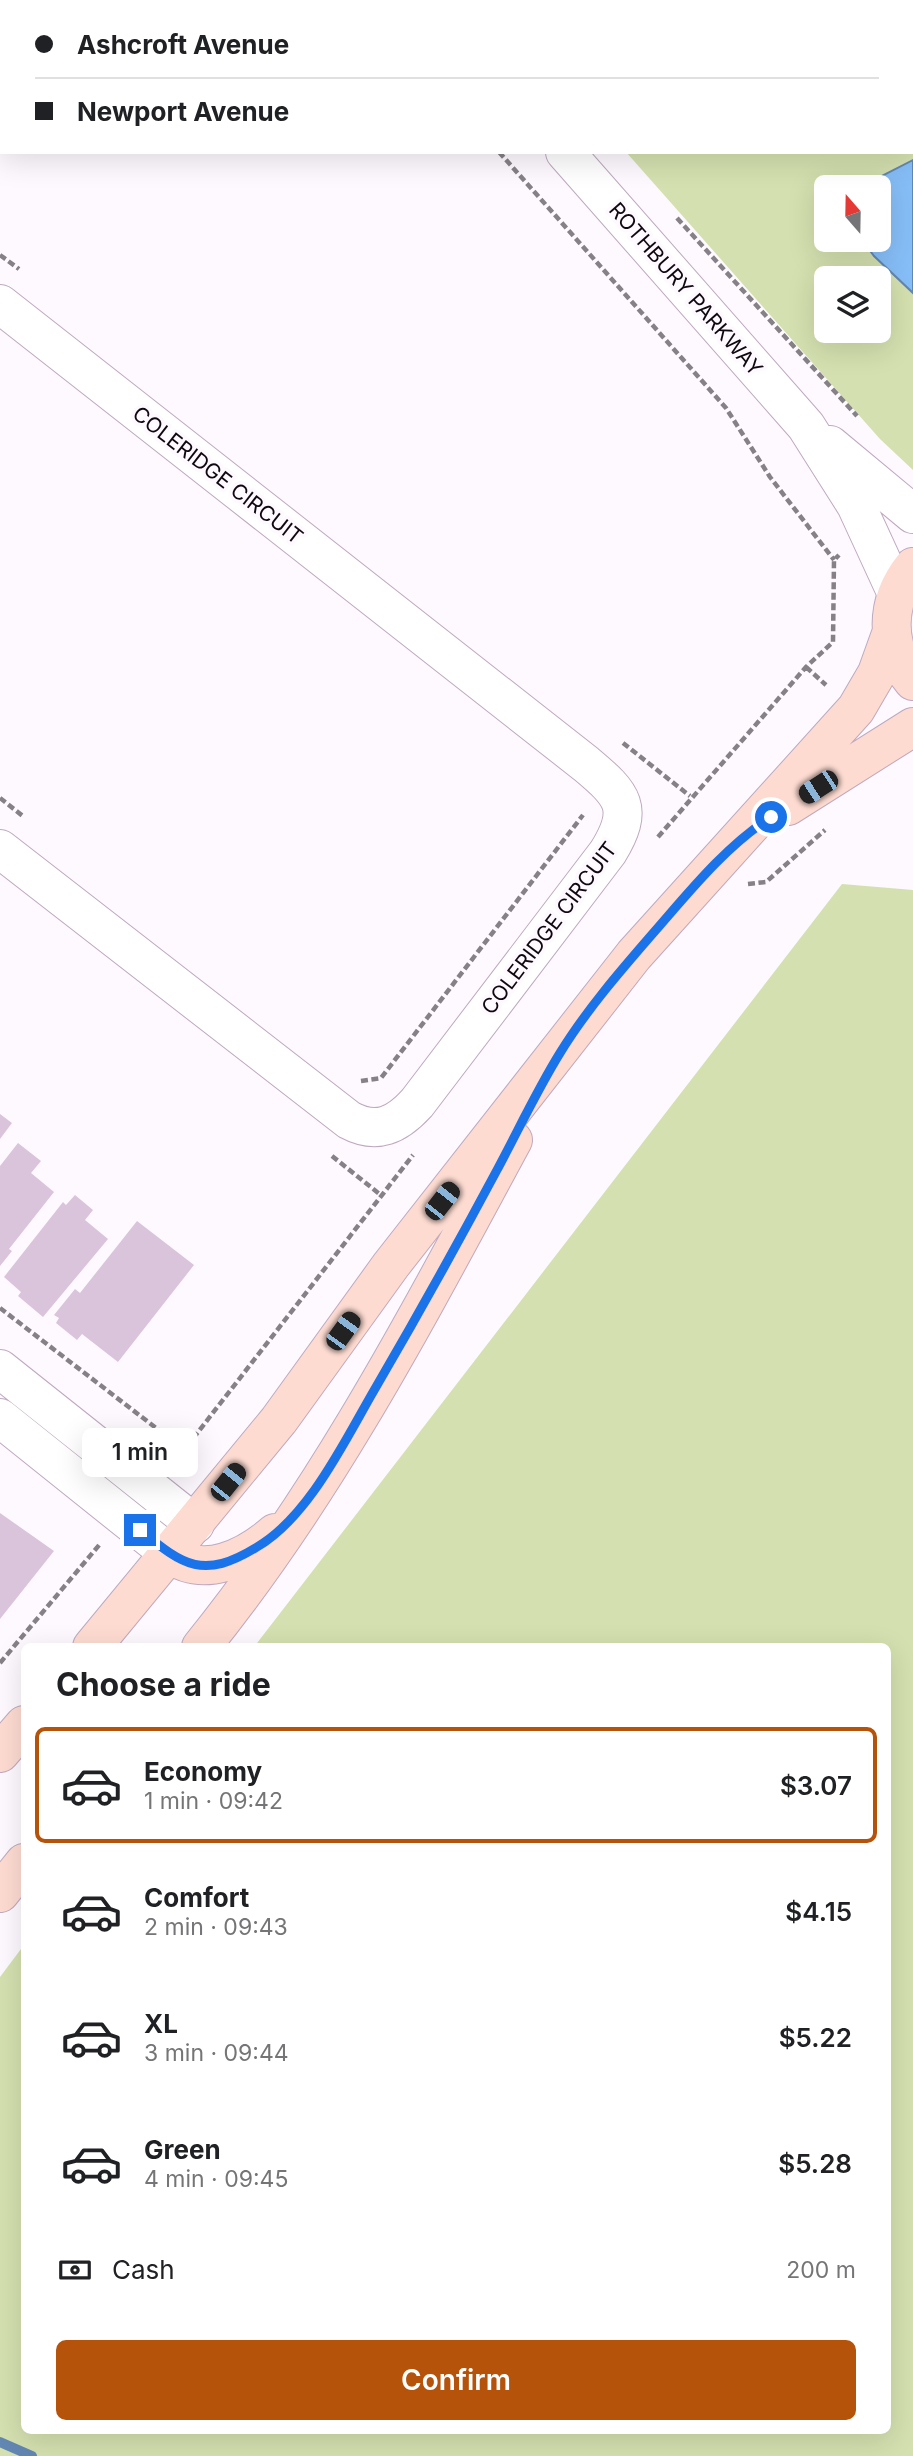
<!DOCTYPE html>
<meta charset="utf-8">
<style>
body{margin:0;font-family:Inter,sans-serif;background:#f6f6f6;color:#202124;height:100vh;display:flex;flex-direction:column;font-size:26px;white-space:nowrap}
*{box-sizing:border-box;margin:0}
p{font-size:23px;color:#757577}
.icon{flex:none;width:38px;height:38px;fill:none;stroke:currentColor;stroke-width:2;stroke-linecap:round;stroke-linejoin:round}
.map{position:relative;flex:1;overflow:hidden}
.details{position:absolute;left:21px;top:1643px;width:870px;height:791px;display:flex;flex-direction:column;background:#fff;border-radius:10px;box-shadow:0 7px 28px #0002}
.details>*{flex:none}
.hud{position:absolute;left:0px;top:0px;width:914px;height:154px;box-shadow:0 7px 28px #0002;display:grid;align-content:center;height:154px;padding:0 35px;background:#fff}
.needle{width:46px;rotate:340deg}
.fabs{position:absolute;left:814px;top:175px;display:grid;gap:14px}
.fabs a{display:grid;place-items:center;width:77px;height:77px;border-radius:10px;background:#fff;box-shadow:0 7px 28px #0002;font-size:35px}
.end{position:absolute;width:32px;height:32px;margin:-16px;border:9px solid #1a73e8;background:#fff;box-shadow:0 0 0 4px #fff}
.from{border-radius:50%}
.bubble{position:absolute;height:49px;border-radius:10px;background:#fff;box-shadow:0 7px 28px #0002;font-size:23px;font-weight:600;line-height:49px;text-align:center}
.car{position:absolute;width:21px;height:42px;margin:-21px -10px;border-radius:9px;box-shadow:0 0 5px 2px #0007;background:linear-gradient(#222 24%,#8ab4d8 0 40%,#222 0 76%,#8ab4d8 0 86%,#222 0)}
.hud b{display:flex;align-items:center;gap:24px;height:66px;font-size:26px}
.hud b+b{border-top:2px solid #e0e0e0}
.hud i{width:18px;height:18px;background:#202124}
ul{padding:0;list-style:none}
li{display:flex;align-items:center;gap:21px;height:116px;margin:0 14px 10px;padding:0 21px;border:4px solid transparent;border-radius:10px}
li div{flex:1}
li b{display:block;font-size:26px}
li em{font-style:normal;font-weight:600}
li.selected{border-color:#b45309}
li>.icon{width:63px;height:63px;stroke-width:1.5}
h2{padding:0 35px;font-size:32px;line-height:84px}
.pay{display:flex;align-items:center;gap:18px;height:77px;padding:0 35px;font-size:26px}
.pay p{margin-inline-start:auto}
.cta{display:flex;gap:14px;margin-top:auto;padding:14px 35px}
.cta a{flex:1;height:80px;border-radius:10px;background:#b45309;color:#fff;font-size:28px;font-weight:600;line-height:80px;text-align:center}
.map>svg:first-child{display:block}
.green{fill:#d4e0af;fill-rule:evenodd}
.water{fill:#86bef7;stroke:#6287b2;stroke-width:2}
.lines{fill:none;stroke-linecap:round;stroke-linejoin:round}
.stream{stroke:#6287b2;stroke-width:10}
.building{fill:#dac4db}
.minor-casing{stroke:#bea9c0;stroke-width:40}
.secondary-casing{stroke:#bea9c0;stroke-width:40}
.path{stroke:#868087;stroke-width:4.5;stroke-dasharray:7 3.5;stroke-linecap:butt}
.minor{stroke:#fff;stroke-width:38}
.secondary{stroke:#fddbd1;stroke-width:38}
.route{stroke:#1a73e8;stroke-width:9}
.labels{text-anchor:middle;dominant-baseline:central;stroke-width:7;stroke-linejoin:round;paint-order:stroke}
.street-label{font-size:21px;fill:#0f0810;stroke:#fef9fe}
</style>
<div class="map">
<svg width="913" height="2456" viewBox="0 0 913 2456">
<rect width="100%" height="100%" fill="#fef9fe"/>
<!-- green -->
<path class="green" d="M491,0H913V470L880,439L626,152H912V2ZM826,187H878V240H826ZM826,278H878V331H826Z
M842,884L913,890V2456H0V1977L24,1945V2431H887V1647H254Z"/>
<!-- water -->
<path class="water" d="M913,160V293L874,256L862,240H878V187H866L868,183Z"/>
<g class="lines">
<!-- stream -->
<path class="stream" d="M0,2442L32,2456"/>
</g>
<!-- building -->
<path class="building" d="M0,1114L12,1123L0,1139Z
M18,1143L41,1161L31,1173L54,1192L9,1249L12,1251L0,1266V1166Z
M75,1195L93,1210L85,1220L108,1239L43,1317L18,1296L21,1292L4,1277L63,1202L66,1205Z
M137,1221L194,1265L118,1362L82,1334L77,1340L56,1323L59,1318L54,1315L75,1289L80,1293Z
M0,1513L54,1551L0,1619Z"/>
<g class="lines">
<defs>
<path id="minor" d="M430,0L432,2
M95,2L98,0
M0,66L2,64
M565,152L806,426L856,505L897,594
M0,304L586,764C623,795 635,808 608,852L417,1103C397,1125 377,1135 349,1120L0,849
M830,445L913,514
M0,1369L195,1524
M0,1418L170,1554"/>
<path id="secondary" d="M913,567C885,602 884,646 913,681
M788,806L913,727
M170,1554C204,1579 246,1558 275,1533
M92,1647L279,1420L391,1265L634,955L856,709L877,673L891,634
M201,1647C326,1493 419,1314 513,1140
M0,1753L24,1725
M0,1893L24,1863"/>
</defs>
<!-- minor casing -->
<use href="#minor" class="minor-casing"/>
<!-- secondary casing -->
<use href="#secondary" class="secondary-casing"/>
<!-- path -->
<path class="path" d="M364,0L365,2
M486,0L487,2
M27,2L29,0
M165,2L168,0
M781,2L784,0
M0,20L2,19
M0,113L2,111
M499,152L726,408L770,477L834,560
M677,218L857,416
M0,255L19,269
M806,667L826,685
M623,743L690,796
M0,798L24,817
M658,837L806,667L833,642L834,560L839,555
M748,884L766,882L825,830
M361,1081L381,1078L583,815
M332,1156L382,1196
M0,1308L186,1451
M174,1463L413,1155
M0,1663L100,1544"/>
<!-- minor -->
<use href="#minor" class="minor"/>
<!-- secondary -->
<use href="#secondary" class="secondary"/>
</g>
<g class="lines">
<!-- route -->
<path class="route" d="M140,1530C184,1566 203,1580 257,1547C310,1516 346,1438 376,1387C418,1315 458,1243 497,1170C518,1131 537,1090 560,1053C590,1004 631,959 668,916C699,880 731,843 771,817"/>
</g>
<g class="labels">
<!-- street labels -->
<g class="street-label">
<text transform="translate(686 289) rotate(49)">ROTHBURY PARKWAY</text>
<text transform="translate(218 475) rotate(38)">COLERIDGE CIRCUIT</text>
<text transform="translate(549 928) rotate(-53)">COLERIDGE CIRCUIT</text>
</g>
</g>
</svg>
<div class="fabs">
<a><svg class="needle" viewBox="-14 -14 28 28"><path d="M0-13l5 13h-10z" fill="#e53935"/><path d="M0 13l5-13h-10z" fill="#757577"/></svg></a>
<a><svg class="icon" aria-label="layers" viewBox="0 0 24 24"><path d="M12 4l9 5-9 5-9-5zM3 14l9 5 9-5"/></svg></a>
</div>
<i class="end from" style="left:771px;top:817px"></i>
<i class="end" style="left:140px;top:1530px"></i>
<div class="bubble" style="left:82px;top:1428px;width:116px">1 min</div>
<i class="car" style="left:818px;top:787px;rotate:237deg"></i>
<i class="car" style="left:442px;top:1201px;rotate:38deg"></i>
<i class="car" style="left:343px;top:1331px;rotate:36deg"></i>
<i class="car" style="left:228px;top:1482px;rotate:39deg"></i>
<div class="hud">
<b><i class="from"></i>Ashcroft Avenue</b>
<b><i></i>Newport Avenue</b>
</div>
<section class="details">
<h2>Choose a ride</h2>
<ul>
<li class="selected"><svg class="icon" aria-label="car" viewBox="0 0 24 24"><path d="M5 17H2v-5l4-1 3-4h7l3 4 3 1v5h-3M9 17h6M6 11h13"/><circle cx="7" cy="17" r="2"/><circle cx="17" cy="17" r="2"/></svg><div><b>Economy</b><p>1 min · 09:42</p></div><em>$3.07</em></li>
<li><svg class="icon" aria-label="car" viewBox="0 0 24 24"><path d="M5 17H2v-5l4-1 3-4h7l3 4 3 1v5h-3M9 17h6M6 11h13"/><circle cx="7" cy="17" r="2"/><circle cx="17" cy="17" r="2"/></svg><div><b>Comfort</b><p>2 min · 09:43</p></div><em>$4.15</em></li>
<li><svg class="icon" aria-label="car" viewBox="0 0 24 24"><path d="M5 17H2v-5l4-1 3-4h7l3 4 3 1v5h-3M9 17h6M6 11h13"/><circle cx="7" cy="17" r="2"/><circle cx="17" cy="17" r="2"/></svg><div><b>XL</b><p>3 min · 09:44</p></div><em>$5.22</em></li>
<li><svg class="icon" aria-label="car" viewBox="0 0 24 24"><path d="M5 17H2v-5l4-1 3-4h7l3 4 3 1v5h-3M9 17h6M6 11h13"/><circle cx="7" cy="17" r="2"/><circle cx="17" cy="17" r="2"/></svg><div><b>Green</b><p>4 min · 09:45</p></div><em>$5.28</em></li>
</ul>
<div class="pay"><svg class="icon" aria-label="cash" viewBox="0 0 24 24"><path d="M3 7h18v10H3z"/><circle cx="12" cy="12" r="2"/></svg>Cash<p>200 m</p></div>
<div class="cta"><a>Confirm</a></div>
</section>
</div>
